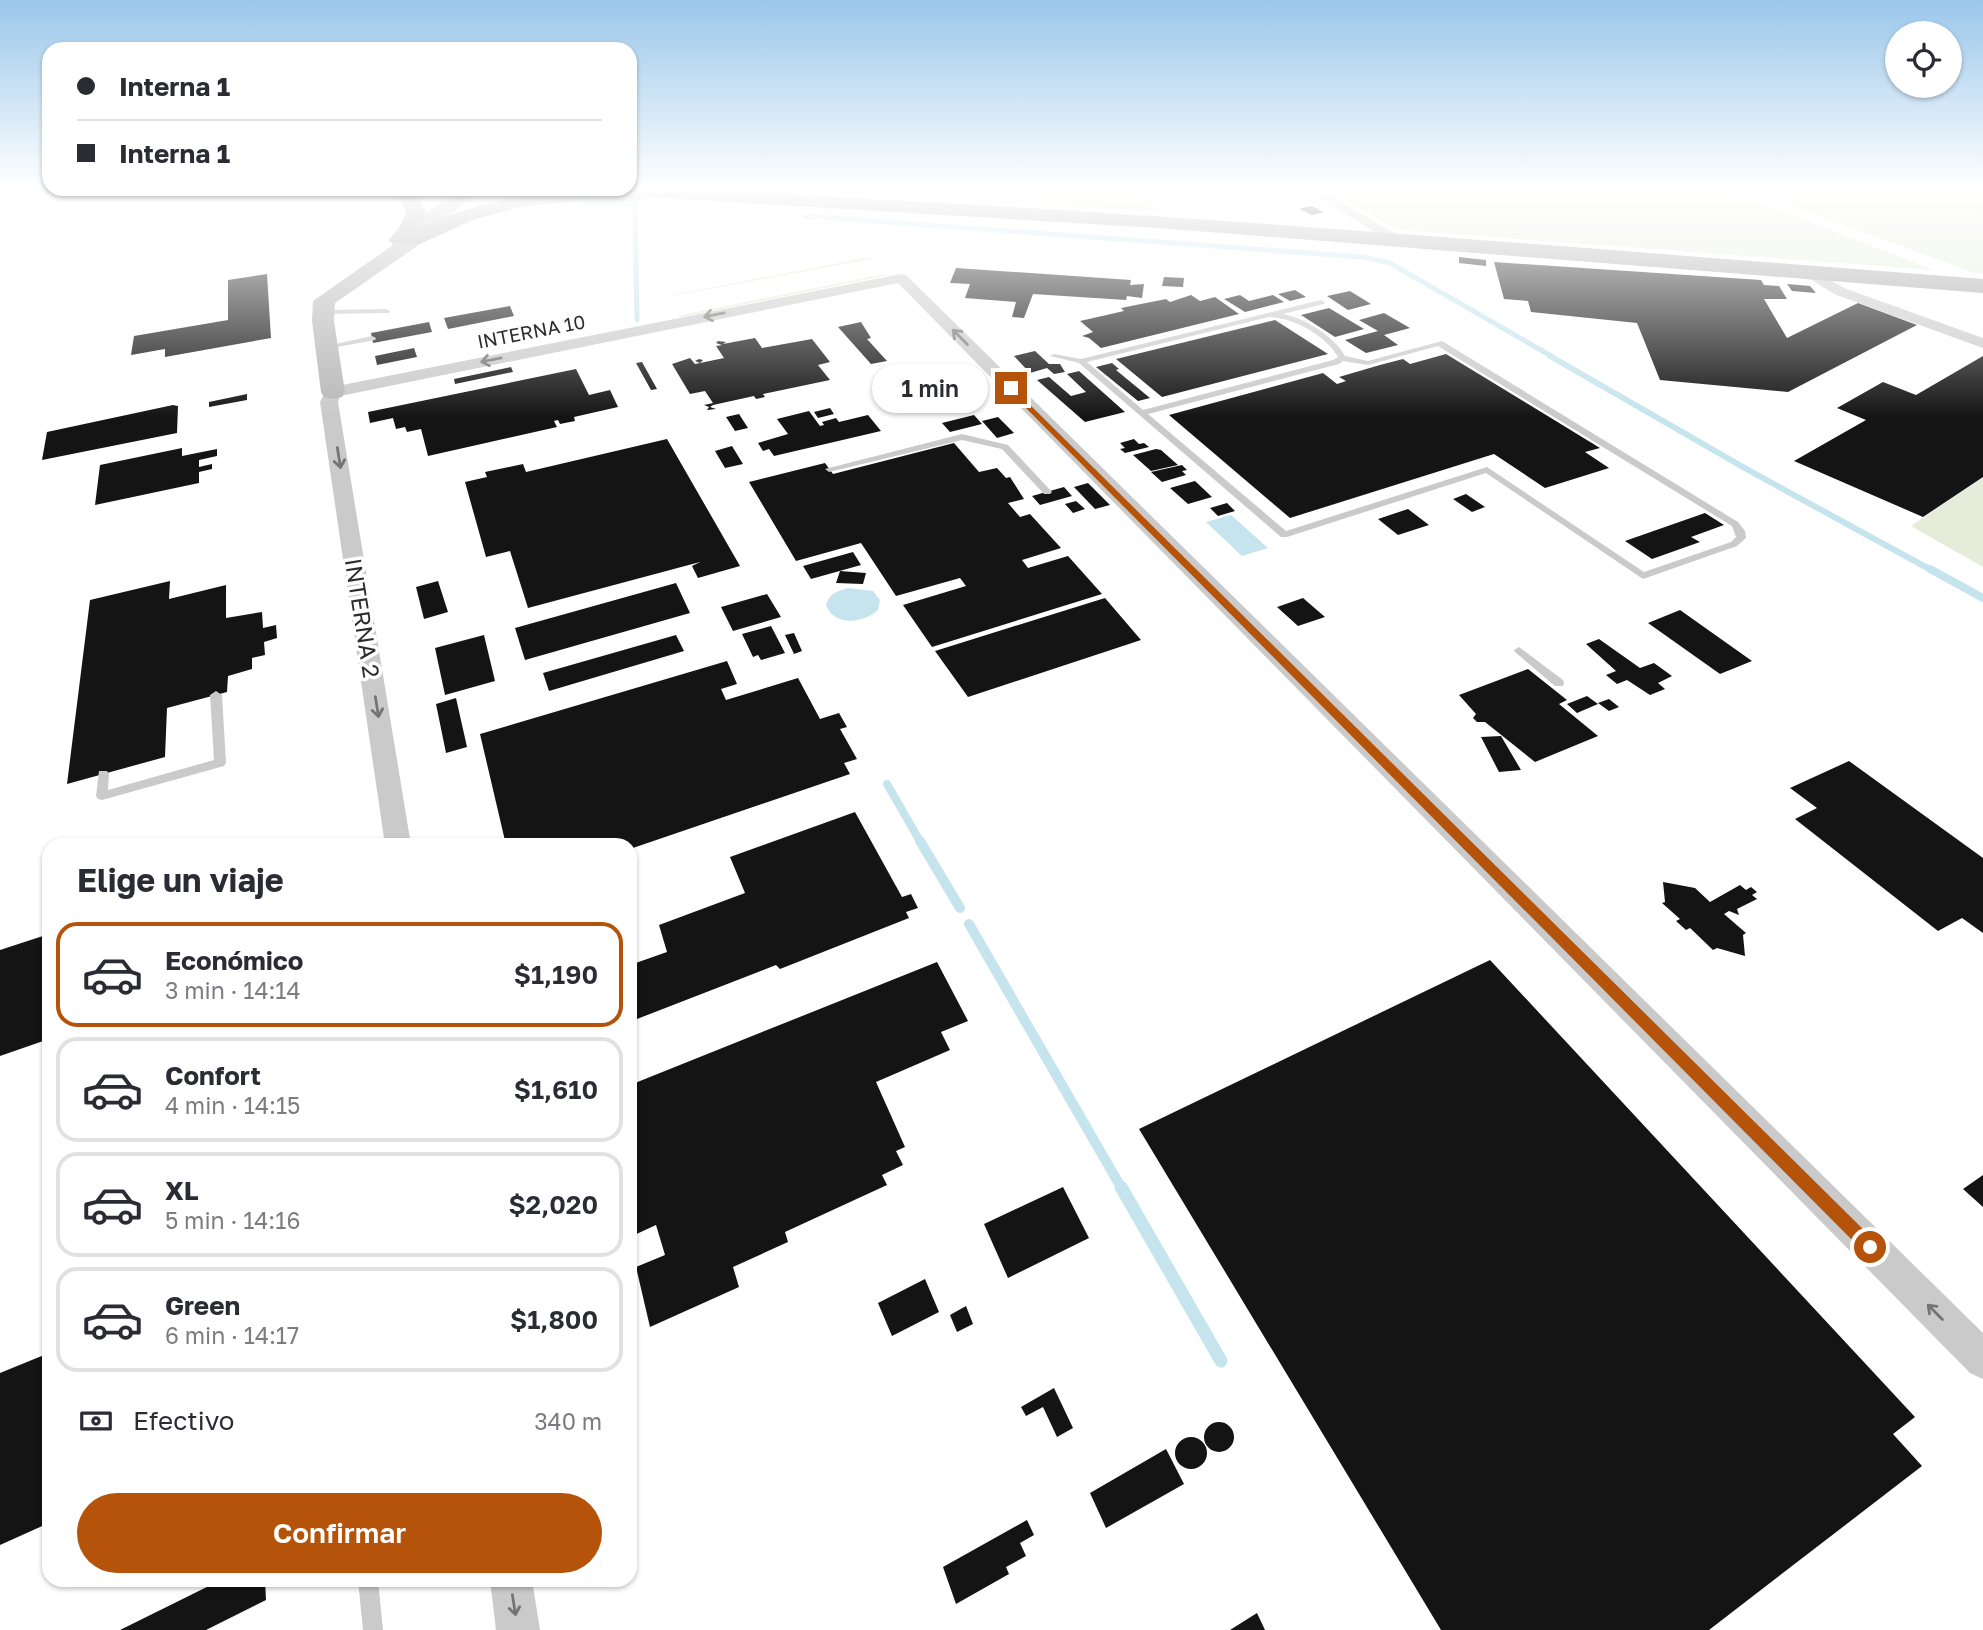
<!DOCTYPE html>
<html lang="es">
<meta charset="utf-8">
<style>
body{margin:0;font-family:"Golos Text",sans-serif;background:#f7f7f7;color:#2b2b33;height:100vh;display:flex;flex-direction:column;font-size:26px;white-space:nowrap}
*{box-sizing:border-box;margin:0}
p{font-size:23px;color:#7c7c81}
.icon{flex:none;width:38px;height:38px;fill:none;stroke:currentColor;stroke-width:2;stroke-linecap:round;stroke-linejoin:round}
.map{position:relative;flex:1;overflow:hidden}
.sheet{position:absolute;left:42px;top:838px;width:595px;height:749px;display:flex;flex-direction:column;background:#fff;border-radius:21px;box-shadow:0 2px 5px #0004}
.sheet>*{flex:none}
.banner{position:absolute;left:42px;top:42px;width:595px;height:154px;border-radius:21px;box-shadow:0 2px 5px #0004;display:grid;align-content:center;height:154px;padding:0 35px;background:#fff}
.buttons{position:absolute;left:1885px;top:21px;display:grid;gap:14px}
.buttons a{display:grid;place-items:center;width:77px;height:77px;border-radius:50%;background:#fff;box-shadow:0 2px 5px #0004;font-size:35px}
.end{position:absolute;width:32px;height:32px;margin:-16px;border:9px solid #b45309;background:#fff;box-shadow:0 0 0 4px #fff}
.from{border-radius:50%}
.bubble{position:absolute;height:49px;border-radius:24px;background:#fff;box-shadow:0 2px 5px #0004;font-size:23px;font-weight:600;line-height:49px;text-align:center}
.banner b{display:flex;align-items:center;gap:24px;height:66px;font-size:26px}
.banner b+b{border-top:2px solid #e1e1e2}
.banner i{width:18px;height:18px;background:#2b2b33}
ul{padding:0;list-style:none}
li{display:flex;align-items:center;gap:21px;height:105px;margin:0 14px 10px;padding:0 21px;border:4px solid #e1e1e2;border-radius:21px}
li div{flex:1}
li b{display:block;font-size:26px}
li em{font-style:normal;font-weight:600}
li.current{border-color:#b45309}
li>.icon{width:63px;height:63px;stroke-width:1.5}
h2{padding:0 35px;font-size:32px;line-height:84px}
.pay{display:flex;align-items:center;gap:18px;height:77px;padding:0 35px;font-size:26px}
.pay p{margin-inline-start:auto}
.primary-button{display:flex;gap:14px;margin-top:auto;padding:14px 35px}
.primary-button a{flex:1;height:80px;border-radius:42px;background:#b45309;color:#fff;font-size:28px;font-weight:600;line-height:80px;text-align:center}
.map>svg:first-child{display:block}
.green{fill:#e6ecda}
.water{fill:#c5e4ed}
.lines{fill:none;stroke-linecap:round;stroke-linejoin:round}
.stream-far4{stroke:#c5e4ed;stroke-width:5}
.stream-far3{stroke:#c5e4ed;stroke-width:6}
.stream-far2{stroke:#c5e4ed;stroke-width:8}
.stream-far1{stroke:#c5e4ed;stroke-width:10}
.stream{stroke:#c5e4ed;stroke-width:13}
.building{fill:#141414}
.lane{fill:#cacaca;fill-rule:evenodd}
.street{fill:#cacaca;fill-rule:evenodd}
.secondary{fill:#b7b7b7;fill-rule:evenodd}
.primary{fill:#a5a5a5;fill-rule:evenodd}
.oneway{stroke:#747474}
.route{fill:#b45309}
.labels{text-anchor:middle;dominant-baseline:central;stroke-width:7;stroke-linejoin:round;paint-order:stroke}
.far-street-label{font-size:19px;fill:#2d2d2d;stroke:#fff}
.street-label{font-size:23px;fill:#2d2d2d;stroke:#fff}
</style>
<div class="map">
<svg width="1983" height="1630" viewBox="0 0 1983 1630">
<rect width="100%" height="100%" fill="#fff"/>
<!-- green -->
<path class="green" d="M843,189H1131L1163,212Z
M1324,189H1716L1784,212L1934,270L1399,230Z
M1744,189H1983V273H1975Z
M869,257L873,259L671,296L673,295Z
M884,274L889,275L682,317L677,316Z
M1983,477V567L1911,526Z"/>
<!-- water -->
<path class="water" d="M1231,515L1268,548L1242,556L1206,522Z
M848,588L873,591L880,600L878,610C864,623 834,627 826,605C829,594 837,591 848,588Z"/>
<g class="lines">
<!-- stream-far4 -->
<path class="stream-far4" d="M562,202L635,204
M635,204L637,320
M806,216L1362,257L1390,263L1553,357"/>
<!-- stream-far3 -->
<path class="stream-far3" d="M1550,356L1750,471L1933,571"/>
<!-- stream-far2 -->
<path class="stream-far2" d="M1930,569L1983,598
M887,784L921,843"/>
<!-- stream-far1 -->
<path class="stream-far1" d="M920,841L960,908
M969,924L1122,1189"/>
<!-- stream -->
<path class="stream" d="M1121,1187L1221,1361"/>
</g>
<!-- building -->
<path class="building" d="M1311,206L1324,212L1312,215L1299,209Z
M1459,257L1486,260V266L1459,263Z
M1494,262L1761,280L1764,285L1779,286L1787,299H1764L1787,338L1858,303L1917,325L1788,392L1660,380L1637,323L1531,312L1528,301L1504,299Z
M956,268L1131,280L1130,285L1144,284L1142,298L1127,296L1126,300L1033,294L1024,318L1012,317L1016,302L965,298L970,284L950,283Z
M267,274L271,338L165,357V349L131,355L134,336L228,320V280Z
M1164,277L1184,278L1183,287L1162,286Z
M1787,284L1810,286L1816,293L1792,291Z
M1295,290L1306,297L1290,301L1278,294Z
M1350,291L1371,304L1348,310L1327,296Z
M1191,295L1200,301L1215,297L1239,314L1101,348L1089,338L1082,336L1093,332L1080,321L1124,311L1121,308L1166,299L1170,302Z
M1240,295L1249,301L1273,295L1284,302L1245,312L1224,299Z
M510,306L514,316L448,329L444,318Z
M1329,308L1364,329L1335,337L1301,315Z
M1384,313L1410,328L1384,335L1398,345L1366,353L1345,340L1378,331L1359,320Z
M1275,320L1328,354L1162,397L1116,359Z
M429,322L432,332L373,343L371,333Z
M861,322L871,338L867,339L887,361L871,364L838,327Z
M755,338L762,348L812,339L830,362L818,365L830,380L763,394L765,397L756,399L754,396L713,405L710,407L716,409L707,410L709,407L704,405L713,403L705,391L690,394L672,364L690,358L695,364L700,363L695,361L699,359L703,360L700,363L724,358L716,346L722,345L716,343L718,341L726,342L723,344Z
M414,348L417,357L377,365L375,356Z
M1035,351L1049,364H1060L1065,372L1054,374L1047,368L1030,373L1014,356Z
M1446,354L1600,448L1585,452L1609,468L1545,488L1494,454L1290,518L1169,415L1323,373L1337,384L1346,381L1339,377L1380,365L1403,359L1410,364Z
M1983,356V477L1923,517L1794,461L1866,420L1837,408L1883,382L1916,395Z
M642,362L657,389L651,390L636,363Z
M1112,363L1119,369L1116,370L1150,398L1138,401L1096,367Z
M511,367L513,372L455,384L454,379Z
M576,369L589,395L610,390L618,407L574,417L575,421L560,424L558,420L554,421L557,427L428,456L421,429L407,432L405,427L396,429L393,418L370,423L368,412Z
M1079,371L1125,412L1085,422L1037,380L1049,377L1071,396L1086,392L1067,374Z
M247,394V400L209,407V402Z
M173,405L178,406L177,433L42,460L47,432Z
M830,408L834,414L818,418L814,412Z
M809,411L820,426L824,425L822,422L836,418L839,422L868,415L881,431L774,456L769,449L763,451L758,443L788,434L777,419Z
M739,414L748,428L735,431L726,417Z
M974,415L982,424L950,432L942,423Z
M998,417L1014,433L997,438L982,421Z
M667,439L740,566L698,578L692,566L700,562L528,608L510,551L486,557L465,482L487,477L485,472L523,464L526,472Z
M1134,439L1139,444L1144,443L1149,447L1125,453L1120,449L1125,448L1120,443Z
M954,443L979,472L997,468L1006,478L1010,477L1024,499L1008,503L1020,517L1030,514L1061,548L1022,560L1028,568L1068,556L1102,594L932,647L903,605L966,586L960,578L896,596L861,543L796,561L749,482L825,463L833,474Z
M732,446L743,464L725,468L715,451Z
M182,448V456L217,449V456L199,460V467L212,464V469L199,472V483L95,505L100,465Z
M1156,449L1161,450L1178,465L1151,471L1133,455Z
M1182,465L1187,470L1182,471L1186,475L1162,482L1151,472Z
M1195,481L1212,497L1188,504L1170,488Z
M1088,483L1110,505L1095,509L1074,487Z
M1064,487L1072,496L1040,505L1032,496Z
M1466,494L1485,507L1472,512L1453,499Z
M1076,501L1085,509L1073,513L1065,504Z
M1227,503L1235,511L1218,516L1210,508Z
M1408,509L1429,525L1398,535L1378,519Z
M1705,513L1724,525L1691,537L1700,542L1652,559L1625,541Z
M853,552L861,565L811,579L803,566Z
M840,571L866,573L863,584L836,583Z
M170,581L169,599L226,585V618L262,612L263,628L276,625L277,638L264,642L265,655L252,658V669L228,676L227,692L167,708L165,757L67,784L90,600Z
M438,581L448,612L424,619L416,587Z
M676,583L690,613L525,660L515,628Z
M767,594L781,617L733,631L721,607Z
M1105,598L1141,640L968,697L935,651Z
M1303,598L1325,617L1298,626L1277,607Z
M1680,610L1752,661L1720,674L1648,623Z
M771,626L785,653L761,660L758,655L753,657L742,634Z
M794,633L802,651L794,654L785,635Z
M484,635L495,681L445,695L435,648Z
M676,635L684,651L549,691L543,673Z
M1599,639L1640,668L1654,663L1672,676L1658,683L1665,689L1650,695L1627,680L1617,684L1606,675L1616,671L1586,644Z
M727,661L737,684L721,689L726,700L798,678L820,719L839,713L847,727L840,729L857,759L844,763L850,774L630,849V845H506L480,734Z
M1528,669L1567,700L1559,704L1598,736L1535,762L1485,722H1477L1473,718L1476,714L1459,695Z
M1587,696L1598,704L1577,713L1567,704Z
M456,698L467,747L446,753L436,704Z
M1609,699L1619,707L1609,711L1598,703Z
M1501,736L1521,770L1499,772L1481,737Z
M1849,761L1983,858V933L1962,918L1938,931L1795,819L1817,808L1790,788Z
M855,812L902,897L911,894L918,908L906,912L909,918L780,969L776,965L637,1019L630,996V965L667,952L659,925L745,893L730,857Z
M1663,882L1695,888L1710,902L1740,885L1746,890L1751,887L1757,892L1752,895L1757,899L1737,909L1739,915L1729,911L1724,914L1746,933L1743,935L1745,956L1717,948L1713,950L1690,928L1686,930L1676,921L1680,919L1662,903L1665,902Z
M49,934V1039L0,1056V950Z
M1490,960L1915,1417L1893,1434L1922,1466L1709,1630H1441L1139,1129Z
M937,962L968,1021L941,1032L950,1050L876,1082L905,1147L896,1151L903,1165L882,1175L887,1185L785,1232L788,1242L733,1267L739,1287L650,1327L636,1267L665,1255L656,1225L630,1237V1085Z
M1983,1175V1207L1963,1189Z
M1063,1187L1089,1238L1008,1278L984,1224Z
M925,1279L939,1312L892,1336L878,1303Z
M966,1306L973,1324L957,1332L950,1315Z
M49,1353V1523L0,1545V1373Z
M1054,1388L1073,1428L1057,1437L1043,1407L1026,1416L1021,1407Z
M1204 1437a15 15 0 1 1 30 0a15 15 0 1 1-30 0Z
M1175 1453a16 16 0 1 1 32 0a16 16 0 1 1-32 0Z
M1166,1449L1184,1484L1106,1528L1090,1493Z
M1027,1520L1034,1535L1020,1543L1026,1556L1006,1567L1009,1574L956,1604L943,1567Z
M221,1580H265L266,1600L206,1630H120Z
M1257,1613L1265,1630H1230Z"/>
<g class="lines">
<!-- lane -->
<path class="lane" d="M1321,300L1325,302L1324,304L1283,314C1305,318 1334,336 1345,356L1368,361L1442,341L1738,522L1745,531L1746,538L1737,546L1643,579L1486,473L1287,537H1281L1079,363L1050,356L1054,354L1081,359ZM1269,317C1294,318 1325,335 1338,357L1333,360L1143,410L1087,362ZM1438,346L1732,526L1736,537L1731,542L1644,572L1487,467L1286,531L1148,414L1339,364L1343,361L1368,365Z
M386,309L390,311L389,313L324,314L320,312L324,310Z
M372,336L376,338L375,340L326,349L322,347Z
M962,434L1008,445L1052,492L1050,494H1044L1002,449L962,440L829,472L825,469Z
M1519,647L1563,680L1564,683L1563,686H1555L1515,652L1514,650Z
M216,691L222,695L226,763L224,766L102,800L98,799L96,796L99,771H107L109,774L108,790L214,760L210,695Z
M358,1580H378L383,1630H363Z"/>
<!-- street -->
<path class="street" d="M1303,189H1319L1404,239L1397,243L1392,242Z
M1809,268L1844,288L1983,338V348L1834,294L1804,275L1802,272L1804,269Z
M901,274L906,275L1983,1333V1379L1970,1373L898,283L340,396L338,402L411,845H385L320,402L327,388Z
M490,1580H532L540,1630H496Z"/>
<!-- secondary -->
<path class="secondary" d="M461,189H482L427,233L420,244L335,303L334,321L345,392L342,397L333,399L324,397L321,392L312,321L313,301L393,245L388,240Z"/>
<!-- primary -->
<path class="primary" d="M386,189L413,191L426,211L419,229C531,174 662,186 783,194C855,198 926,202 997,206C1326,226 1654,254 1983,279V293L1158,228L646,197L637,202L576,201L521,207L475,219L420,244L393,243L390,239L401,225L406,211L399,199Z"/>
</g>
<!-- one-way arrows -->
<defs><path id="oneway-shaft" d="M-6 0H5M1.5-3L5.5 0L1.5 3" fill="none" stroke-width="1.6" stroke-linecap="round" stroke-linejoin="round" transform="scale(1.75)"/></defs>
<g class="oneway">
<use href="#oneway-shaft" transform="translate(714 315) rotate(169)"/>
<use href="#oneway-shaft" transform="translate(960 337) rotate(-135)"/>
<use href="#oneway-shaft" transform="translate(491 360) rotate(169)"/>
<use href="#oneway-shaft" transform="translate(339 458) rotate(81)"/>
<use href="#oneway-shaft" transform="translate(377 707) rotate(81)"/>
<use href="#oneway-shaft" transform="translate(1935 1312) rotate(-135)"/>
<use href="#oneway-shaft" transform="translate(514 1605) rotate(81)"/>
</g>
<!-- sky -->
<linearGradient id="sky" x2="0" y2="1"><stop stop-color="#9ac7ea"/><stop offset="0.45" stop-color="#fff"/><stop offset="1" stop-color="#fff" stop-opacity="0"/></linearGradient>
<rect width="1983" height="417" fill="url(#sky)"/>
<!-- route -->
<path class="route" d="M1011,386L1875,1241L1877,1247L1875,1252L1870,1255L1864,1252L1008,390Z"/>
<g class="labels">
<!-- far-street labels -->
<g class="far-street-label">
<text transform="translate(531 331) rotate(-11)">INTERNA 10</text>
</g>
<!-- street labels -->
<g class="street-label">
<text transform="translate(363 618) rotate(81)">INTERNA 2</text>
</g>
</g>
</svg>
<div class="buttons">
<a><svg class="icon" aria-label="locate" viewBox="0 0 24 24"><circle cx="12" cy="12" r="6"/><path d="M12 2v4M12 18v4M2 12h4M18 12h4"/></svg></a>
</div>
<i class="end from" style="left:1870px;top:1247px"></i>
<i class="end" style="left:1011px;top:388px"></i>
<div class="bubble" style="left:872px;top:364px;width:116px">1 min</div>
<div class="banner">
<b><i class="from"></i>Interna 1</b>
<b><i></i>Interna 1</b>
</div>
<section class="sheet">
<h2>Elige un viaje</h2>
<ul>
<li class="current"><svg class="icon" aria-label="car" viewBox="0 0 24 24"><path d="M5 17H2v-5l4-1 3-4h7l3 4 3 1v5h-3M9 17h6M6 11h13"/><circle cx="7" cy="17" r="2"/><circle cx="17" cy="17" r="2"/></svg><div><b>Económico</b><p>3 min · 14:14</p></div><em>$1,190</em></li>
<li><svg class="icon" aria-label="car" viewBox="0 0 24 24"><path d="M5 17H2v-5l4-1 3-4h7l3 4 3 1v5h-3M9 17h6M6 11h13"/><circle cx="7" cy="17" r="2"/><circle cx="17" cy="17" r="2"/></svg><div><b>Confort</b><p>4 min · 14:15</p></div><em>$1,610</em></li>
<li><svg class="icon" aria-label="car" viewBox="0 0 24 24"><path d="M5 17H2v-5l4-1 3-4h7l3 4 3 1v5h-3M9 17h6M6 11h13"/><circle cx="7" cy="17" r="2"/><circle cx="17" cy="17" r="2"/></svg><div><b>XL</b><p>5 min · 14:16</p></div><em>$2,020</em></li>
<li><svg class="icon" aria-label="car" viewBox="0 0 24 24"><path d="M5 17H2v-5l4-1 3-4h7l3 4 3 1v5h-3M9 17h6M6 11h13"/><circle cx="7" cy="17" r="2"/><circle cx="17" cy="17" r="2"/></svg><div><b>Green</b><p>6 min · 14:17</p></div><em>$1,800</em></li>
</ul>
<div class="pay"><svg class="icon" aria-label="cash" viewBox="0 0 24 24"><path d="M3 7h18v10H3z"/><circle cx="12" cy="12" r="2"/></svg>Efectivo<p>340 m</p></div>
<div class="primary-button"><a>Confirmar</a></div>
</section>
</div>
